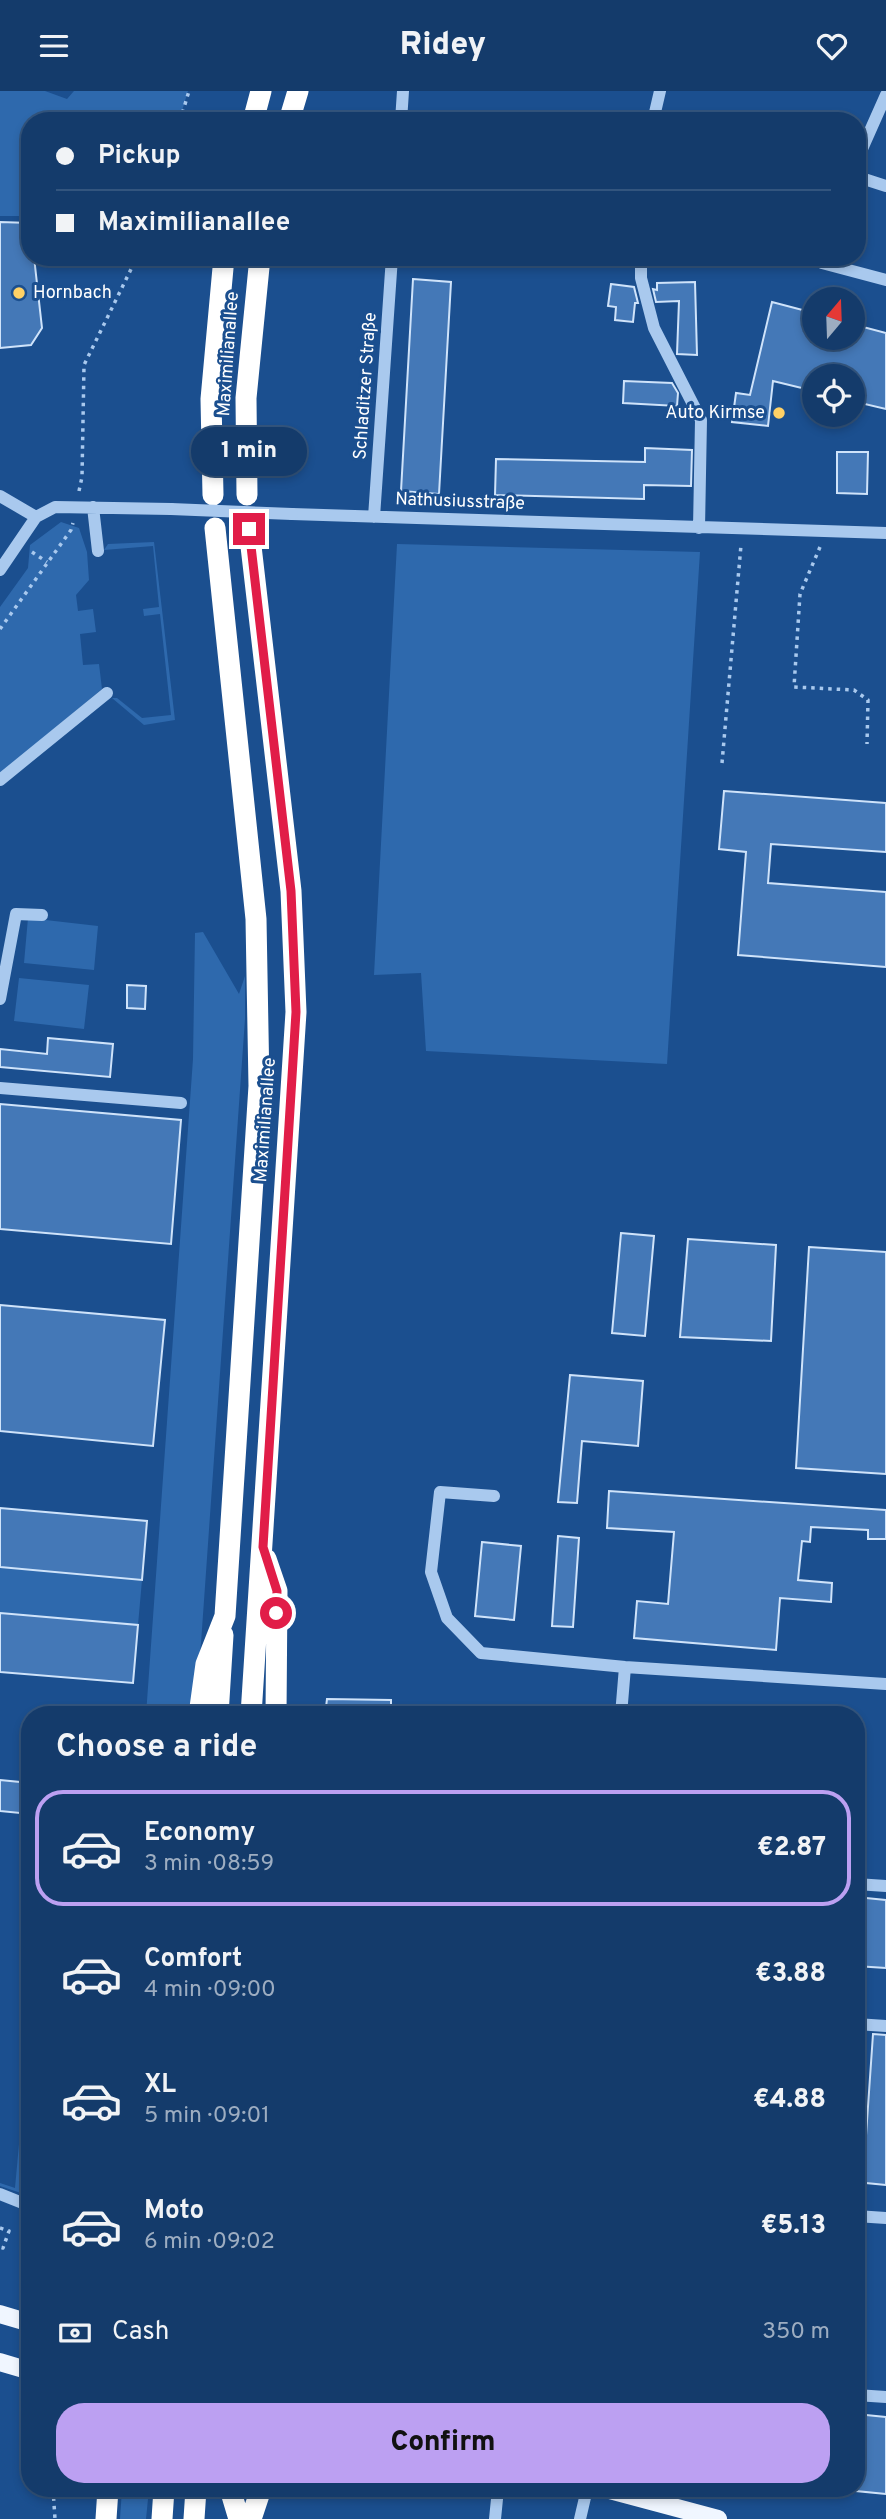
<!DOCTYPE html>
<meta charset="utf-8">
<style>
body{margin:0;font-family:Overpass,sans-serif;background:#214673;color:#f1f3f6;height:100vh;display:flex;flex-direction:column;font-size:26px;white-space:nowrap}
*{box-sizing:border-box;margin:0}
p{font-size:23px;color:#9dadc1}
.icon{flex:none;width:38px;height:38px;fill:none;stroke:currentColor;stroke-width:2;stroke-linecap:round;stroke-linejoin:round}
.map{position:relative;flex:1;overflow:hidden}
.details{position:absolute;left:21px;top:1615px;width:844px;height:791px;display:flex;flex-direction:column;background:#143b6b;border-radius:28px;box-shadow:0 4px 10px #0003,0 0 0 2px #33557e}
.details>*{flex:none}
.top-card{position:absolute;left:21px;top:21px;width:845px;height:154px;border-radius:28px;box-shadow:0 4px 10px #0003,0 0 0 2px #33557e;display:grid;align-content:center;height:154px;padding:0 35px;background:#143b6b}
.needle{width:46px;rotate:19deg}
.fabs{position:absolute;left:802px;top:196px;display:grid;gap:14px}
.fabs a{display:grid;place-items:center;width:63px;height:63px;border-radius:50%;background:#143b6b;box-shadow:0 4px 10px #0003,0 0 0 2px #33557e;font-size:35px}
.end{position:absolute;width:32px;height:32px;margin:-16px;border:9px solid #e11d48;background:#fff;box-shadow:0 0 0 4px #fff}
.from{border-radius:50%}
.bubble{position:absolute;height:49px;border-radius:24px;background:#143b6b;box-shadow:0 4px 10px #0003,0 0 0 2px #33557e;font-size:23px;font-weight:800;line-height:49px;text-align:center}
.top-card b{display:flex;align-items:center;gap:24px;height:66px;font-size:26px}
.top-card b+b{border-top:2px solid #33557e}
.top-card i{width:18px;height:18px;background:#f1f3f6}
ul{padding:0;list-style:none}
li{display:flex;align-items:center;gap:21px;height:116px;margin:0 14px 10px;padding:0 21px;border:4px solid transparent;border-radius:28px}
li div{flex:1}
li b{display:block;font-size:26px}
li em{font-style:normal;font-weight:800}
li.selected{border-color:#bca0f2}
li>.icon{width:63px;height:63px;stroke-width:1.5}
h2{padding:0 35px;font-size:32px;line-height:84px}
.pay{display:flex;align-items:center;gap:18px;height:77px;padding:0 35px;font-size:26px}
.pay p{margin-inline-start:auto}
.primary-button{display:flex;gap:14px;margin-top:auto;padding:14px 35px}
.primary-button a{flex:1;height:80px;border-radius:28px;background:#bca0f2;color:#111;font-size:28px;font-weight:800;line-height:80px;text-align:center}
header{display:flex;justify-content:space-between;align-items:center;height:91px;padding:0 35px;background:#143b6b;font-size:32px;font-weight:800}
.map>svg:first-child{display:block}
.green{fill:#2e69ad}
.building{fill:#4478b7;stroke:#cfe3fa;stroke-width:2}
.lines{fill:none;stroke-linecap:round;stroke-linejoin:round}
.path{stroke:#a9c9ee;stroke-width:3.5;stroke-dasharray:3.5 5;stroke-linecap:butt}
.minor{stroke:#a9c9ee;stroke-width:12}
.major{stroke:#f0f6ff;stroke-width:18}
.highway{stroke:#fff;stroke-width:21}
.minor-bridge{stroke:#a9c9ee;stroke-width:12}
.route{stroke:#e11d48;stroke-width:9}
.poi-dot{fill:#ffd166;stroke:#1b4f8f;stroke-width:2.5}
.labels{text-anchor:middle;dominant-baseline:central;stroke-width:6;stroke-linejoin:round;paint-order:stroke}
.poi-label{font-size:18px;fill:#fff;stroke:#1b4f8f;text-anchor:start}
.street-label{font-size:18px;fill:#fff;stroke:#1b4f8f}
</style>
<header><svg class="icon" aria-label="menu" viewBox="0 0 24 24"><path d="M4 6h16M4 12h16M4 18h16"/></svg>Ridey<svg class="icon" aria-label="heart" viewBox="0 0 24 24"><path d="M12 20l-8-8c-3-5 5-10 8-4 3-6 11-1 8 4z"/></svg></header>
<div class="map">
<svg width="886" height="2428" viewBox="0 0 886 2428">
<rect width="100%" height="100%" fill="#1b4f8f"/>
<!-- green -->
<path class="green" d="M0,0H45L67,8L74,0H188L179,30H30V125H0Z
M61,431L79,437L87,461L89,489L76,504L78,520L93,518L96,541L80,543L83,574L99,573L102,598L0,683V516L28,477L30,454Z
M154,451L175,629L144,634L112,607H117L142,627L171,624L160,523L144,525L143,518L159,516L153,455L104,459L108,453Z
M397,453L700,461L667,973L426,960L421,882L374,884Z
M28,827L98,835L94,879L24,872Z
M203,841L239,903L245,885V928L201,1552L193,1624H146L193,968L195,842Z
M19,887L89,894L84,938L14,930Z
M0,1476L142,1489L138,1534L0,1522Z
M21,2031H30V2105L0,2095V2092L15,2097Z
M122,2398H149L146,2428H120Z"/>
<!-- building -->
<path class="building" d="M0,131L30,132V166H34L42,237L31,254L0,257Z
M413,188L451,191L439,403L401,400Z
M695,191L697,264L677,263L679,210L656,211L653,198L657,199V192Z
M611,193L634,196L638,212H635L633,231L615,229L616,216L608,215Z
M772,211L814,222V247H852V233L886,242V318L852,310V285H814V300L773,290L768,335L732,331L736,302L750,304Z
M624,290L672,292L678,302L677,315L623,312Z
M645,357L692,359L691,395L644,394V408L495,404L496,368L645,371Z
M837,361H868L867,403L837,402Z
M724,700L886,712V761L771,753L768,792L886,801V876L738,864L746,761L719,758Z
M127,894L146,895L145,918L127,917Z
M48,947L113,953L110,986L0,976V958L47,963Z
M0,1013L181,1029L171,1153L0,1138Z
M621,1142L654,1145L645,1245L612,1242Z
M688,1148L776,1154L771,1250L680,1246Z
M809,1156L886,1161V1383L796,1377Z
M0,1214L165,1229L153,1355L0,1340Z
M570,1284L643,1290L638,1355L582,1350L577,1412L558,1411Z
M609,1400L886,1419V1448H868V1439L811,1436L810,1451L802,1450L798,1489L832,1492L831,1511L780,1507L776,1559L634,1547L637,1510L668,1513L674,1441L607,1437Z
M0,1417L147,1430L142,1489L0,1476Z
M558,1445L579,1447L573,1536L552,1535Z
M482,1451L521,1455L514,1529L475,1525Z
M0,1522L138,1534L133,1592L0,1581Z
M327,1608L391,1609V1624H325Z
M0,1689L30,1692V1723L0,1720Z
M856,1806L886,1809V1877L856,1875Z
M873,1943L886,1944V2094L856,2091V2059H865Z
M856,2323L886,2326V2403L856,2400Z"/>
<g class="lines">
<!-- path -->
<path class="path" d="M180,30L189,0
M79,400L82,386L84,274L137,166
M820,456L800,503L794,596L854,599L868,609L867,653
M32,461L47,471
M0,538L71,439L73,432
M722,672L741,454
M21,1776L24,1744
M0,2137L9,2140L3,2157L0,2156
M53,2398L55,2428"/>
<!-- minor -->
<path class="minor" d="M401,30L403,0
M653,30L660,0
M858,67L886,4
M858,86L886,95
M641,166V187L654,237L701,329L699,437
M824,166L822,172L886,189
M0,405L36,426
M93,416L98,460
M292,423L886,442
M374,426L392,166
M0,479L36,426L55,416L171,418
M0,689L107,602
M0,908L16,823L42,824
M0,997L181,1012
M494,1405L440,1401L431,1481L447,1527L481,1562L625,1576L886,1593
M621,1624L625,1576
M856,1793L886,1795
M856,1933L886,1935
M0,2103L30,2115
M856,2125L886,2127
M856,2304L886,2306
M495,2428L498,2398
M580,2428L587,2398"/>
<!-- major -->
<path class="major" d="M0,2223L30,2232
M0,2271L30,2280
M606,2398L718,2428"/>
<!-- highway -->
<path class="highway" d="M253,30L261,0
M289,30L298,0
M213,404L211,308L224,166
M247,404L246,307L260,166
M249,438L291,800L296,921L251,1624
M266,1468L277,1500L276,1624
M199,1624L206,1573L225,1525L259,995L256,828L215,437
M218,1624L223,1544
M230,2398L239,2428
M106,2428L108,2398
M162,2428L164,2398
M194,2428L196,2398
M251,2428L261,2398"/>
<!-- minor-bridge -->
<path class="minor-bridge" d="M171,418L292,423"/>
</g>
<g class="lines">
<!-- route -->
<path class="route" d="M249,438L291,800L296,921L263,1456L277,1500L276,1522"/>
</g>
<!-- markers -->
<g class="poi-dot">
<circle cx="19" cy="202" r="7"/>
<circle cx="779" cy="322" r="7"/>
</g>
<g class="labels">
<!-- poi labels -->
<g class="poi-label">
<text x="33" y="202">Hornbach</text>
<text x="765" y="322" text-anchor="end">Auto Kirmse</text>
</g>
<!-- street labels -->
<g class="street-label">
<text transform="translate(229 263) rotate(-86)">Maximilianallee</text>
<text transform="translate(366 295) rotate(-86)">Schladitzer Straße</text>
<text transform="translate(460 411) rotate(2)">Nathusiusstraße</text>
<text transform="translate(266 1029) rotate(-86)">Maximilianallee</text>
</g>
</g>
</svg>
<div class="fabs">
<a><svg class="needle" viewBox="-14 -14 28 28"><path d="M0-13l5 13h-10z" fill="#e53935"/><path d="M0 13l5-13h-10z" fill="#9dadc1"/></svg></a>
<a><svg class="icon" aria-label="locate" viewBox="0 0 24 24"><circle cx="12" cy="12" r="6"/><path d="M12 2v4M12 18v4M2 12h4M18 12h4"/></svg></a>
</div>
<i class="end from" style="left:276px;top:1522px"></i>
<i class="end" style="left:249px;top:438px"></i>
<div class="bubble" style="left:191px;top:336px;width:116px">1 min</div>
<div class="top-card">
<b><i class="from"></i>Pickup</b>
<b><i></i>Maximilianallee</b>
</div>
<section class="details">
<h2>Choose a ride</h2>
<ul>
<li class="selected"><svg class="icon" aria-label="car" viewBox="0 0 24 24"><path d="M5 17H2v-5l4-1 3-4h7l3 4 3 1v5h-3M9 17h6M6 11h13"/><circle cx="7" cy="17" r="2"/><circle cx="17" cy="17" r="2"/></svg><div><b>Economy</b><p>3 min · 08:59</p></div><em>€2.87</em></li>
<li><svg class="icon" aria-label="car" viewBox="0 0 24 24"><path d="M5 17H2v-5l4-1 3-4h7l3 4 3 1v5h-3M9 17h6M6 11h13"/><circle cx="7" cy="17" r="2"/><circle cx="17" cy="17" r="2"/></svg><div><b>Comfort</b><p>4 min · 09:00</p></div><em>€3.88</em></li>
<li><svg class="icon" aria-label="car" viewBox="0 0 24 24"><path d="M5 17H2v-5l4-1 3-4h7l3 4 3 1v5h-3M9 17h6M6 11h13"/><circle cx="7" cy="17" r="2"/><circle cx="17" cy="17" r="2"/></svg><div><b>XL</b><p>5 min · 09:01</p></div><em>€4.88</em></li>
<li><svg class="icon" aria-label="car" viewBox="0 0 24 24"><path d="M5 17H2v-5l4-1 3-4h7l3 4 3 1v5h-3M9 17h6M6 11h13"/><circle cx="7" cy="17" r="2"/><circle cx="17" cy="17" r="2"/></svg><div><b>Moto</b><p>6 min · 09:02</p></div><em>€5.13</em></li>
</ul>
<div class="pay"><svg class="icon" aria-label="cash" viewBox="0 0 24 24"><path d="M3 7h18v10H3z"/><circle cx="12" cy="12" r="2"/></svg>Cash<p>350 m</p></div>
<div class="primary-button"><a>Confirm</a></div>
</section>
</div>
